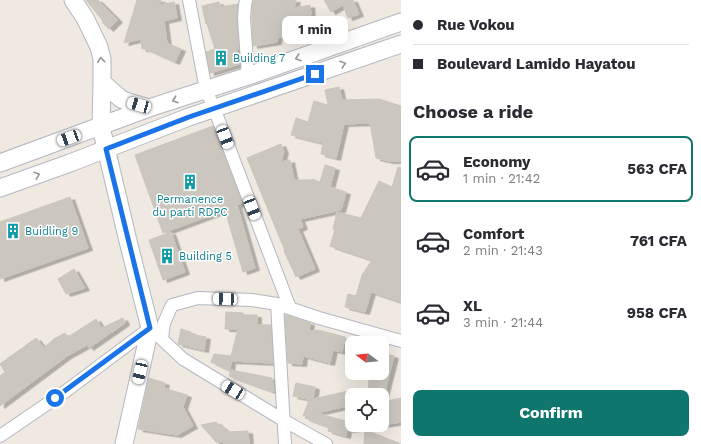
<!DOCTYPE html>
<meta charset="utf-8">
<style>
body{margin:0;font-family:"Work Sans",sans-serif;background:#f2f2f3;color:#2b2b33;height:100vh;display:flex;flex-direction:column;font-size:15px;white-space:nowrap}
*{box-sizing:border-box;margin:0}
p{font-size:13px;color:#7c7c81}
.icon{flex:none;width:22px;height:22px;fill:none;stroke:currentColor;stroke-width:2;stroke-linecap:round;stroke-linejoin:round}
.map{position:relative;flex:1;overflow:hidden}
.side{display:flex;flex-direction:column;background:#fff;width:300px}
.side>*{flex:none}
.top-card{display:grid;align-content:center;height:88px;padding:0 12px;background:#fff}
.needle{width:26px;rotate:286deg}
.controls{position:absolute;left:345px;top:336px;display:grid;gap:8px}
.controls a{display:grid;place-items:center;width:44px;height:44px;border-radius:8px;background:#fff;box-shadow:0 4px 16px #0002;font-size:20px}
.end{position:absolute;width:18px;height:18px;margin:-9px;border:5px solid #1a73e8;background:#fff;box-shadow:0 0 0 2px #fff}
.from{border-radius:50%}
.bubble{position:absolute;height:28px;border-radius:8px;background:#fff;box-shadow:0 4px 16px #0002;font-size:13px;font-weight:700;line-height:28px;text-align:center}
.car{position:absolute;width:12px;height:24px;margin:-12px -6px;border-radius:5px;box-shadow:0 0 3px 1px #0007;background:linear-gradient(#fff 24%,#345 0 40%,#fff 0 76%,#345 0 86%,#fff 0)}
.top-card b{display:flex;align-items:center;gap:14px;height:38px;font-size:15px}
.top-card b+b{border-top:1px solid #e1e1e2}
.top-card i{width:10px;height:10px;background:#2b2b33}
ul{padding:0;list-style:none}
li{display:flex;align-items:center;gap:12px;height:66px;margin:0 8px 6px;padding:0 4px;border:2px solid transparent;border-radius:8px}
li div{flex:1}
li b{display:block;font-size:15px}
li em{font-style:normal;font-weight:700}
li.selected{border-color:#0f766e}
li>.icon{width:36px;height:36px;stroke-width:1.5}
h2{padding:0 12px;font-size:18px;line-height:48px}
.action{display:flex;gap:8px;margin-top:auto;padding:8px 12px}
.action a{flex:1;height:46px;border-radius:8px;background:#0f766e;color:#fff;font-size:16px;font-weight:700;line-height:46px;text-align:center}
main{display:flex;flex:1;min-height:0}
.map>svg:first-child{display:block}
.building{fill:#cbc7bf;stroke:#cbc5ba;filter:url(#shadow)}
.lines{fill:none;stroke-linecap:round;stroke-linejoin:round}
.street-casing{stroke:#b4b7c1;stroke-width:14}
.secondary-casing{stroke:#b4b7c1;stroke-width:19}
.street{stroke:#fff;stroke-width:12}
.secondary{stroke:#fff;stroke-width:17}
.oneway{stroke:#969696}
.route{stroke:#1a73e8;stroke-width:5}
.labels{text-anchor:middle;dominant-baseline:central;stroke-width:3;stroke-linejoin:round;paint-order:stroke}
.culture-label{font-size:11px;fill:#0d838f;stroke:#fff;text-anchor:start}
</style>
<main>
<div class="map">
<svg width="401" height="444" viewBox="0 0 401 444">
<defs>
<filter id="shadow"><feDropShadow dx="4.5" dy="2.5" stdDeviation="0" flood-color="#0004"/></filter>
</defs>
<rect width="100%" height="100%" fill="#efe9e1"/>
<!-- building -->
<path class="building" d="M86,0H98L118,20L109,29L102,22L103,21Z
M137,0H161L160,5L174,2L177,18L164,21L167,43L181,49L175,62L146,49H142L141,39L124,43Z
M259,0H296L294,8L310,5L311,15L300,17L304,31L277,38V42L253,46L252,18V6L253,1Z
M324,0H353L359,14L348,18L343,5L331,12Z
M219,2L220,7L238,4L237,18L239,49H236L240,64L210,73L206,52L215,49L207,24H206L202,6Z
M339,87L342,100L379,99L401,106V161H389L376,158L370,123L344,124L336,158L321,154L323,143L291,135L296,118L308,122L314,101L328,105L325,90Z
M213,126L242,203L237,205L255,268L243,272L225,210L163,233L135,155Z
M281,144L284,151L281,162L290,160L294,180H311L312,179L320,182L325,165L335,168L330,187L346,192L341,210L300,219L303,227L298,229L315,269L296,277L284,251H285L247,158Z
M398,167L401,168V302L371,292L365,312L345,307L348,294L356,296L362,275L372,260L330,246L335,230L333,229L337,212L361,218L379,181L392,187Z
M70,197L88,248L0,279V222Z
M171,232L185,272L163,280L149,240Z
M74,269L85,288L66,294L58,279Z
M226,312L243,313V315H257V325H271L273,363L231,361L230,371L211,362L214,354L231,356L238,329H225Z
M285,315L310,323L309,331L318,330L345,337L342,352L333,350L330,363L303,356L302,364L288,363Z
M123,318L125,323L89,348L87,345L67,356L0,406V376L5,372L0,364L36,338L44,348L54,339L65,333L68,337L96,319L102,328Z
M181,329L191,332V334L206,337L204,350L178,344Z
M382,353L394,356L384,395H368L369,379L382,381Z
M231,370L272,378L274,392L229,376Z
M149,378L165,383L164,388L187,395L183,407L193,426L177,435L138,429Z
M296,383L315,387L313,399L348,391L351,405L317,413L352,423V425H359L366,427L347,430L346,436L328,431L329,427L305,418L306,415L303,416L309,400H312L293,396Z
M401,398V422L382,425V402Z
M216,422L228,432L248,431L249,444H226L219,441L217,443L201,425Z
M365,430L399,443V444H364Z"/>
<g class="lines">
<defs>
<path id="street" d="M189,0L206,90L214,108L290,308
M246,0L245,5L244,18L248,76
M277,304L285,444
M162,339L164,323L172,305L198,298L252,300L277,304L319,318L401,341
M0,436L66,391L150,328L183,359L283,420L326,444"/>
<path id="secondary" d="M73,0L85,18L99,47L102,59V82L101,127L128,241L150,328L124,444
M102,82L121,99L128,102L149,108
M0,163L149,108L248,76L401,22
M0,188L70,163L189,117L401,44"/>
</defs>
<!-- street casing -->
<use href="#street" class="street-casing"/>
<!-- secondary casing -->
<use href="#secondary" class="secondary-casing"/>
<!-- street -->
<use href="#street" class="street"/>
<!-- secondary -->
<use href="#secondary" class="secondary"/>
</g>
<!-- one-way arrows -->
<defs><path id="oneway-chevron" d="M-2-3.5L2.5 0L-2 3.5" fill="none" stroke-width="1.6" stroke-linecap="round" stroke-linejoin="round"/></defs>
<g class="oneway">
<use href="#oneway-chevron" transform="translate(298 58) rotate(161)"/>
<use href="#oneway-chevron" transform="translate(101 60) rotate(-96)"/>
<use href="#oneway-chevron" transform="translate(343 64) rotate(-19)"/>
<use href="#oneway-chevron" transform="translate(175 100) rotate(162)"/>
<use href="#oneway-chevron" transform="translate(37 175) rotate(-19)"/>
</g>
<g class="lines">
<!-- route -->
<path class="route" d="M55,398L150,328L106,149L189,117L315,74"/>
</g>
<!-- icons -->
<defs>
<symbol id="building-bare" viewBox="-9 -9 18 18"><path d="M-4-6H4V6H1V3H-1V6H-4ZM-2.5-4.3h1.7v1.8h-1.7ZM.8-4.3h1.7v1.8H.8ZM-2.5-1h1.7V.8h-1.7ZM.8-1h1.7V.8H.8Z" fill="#0f9aa8" stroke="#fff" stroke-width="2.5" paint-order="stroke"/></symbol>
</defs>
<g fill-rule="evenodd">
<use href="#building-bare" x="210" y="47" width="22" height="22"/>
<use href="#building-bare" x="179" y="171" width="22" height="22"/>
<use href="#building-bare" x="2" y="220" width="22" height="22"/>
<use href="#building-bare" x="156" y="245" width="22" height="22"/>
</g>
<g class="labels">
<!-- culture labels -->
<g class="culture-label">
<text x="233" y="58">Building 7</text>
<text x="190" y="199" text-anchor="middle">Permanence<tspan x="190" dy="13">du parti RDPC</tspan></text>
<text x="25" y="231">Buidling 9</text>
<text x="179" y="256">Building 5</text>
</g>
</g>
</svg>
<div class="controls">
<a><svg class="needle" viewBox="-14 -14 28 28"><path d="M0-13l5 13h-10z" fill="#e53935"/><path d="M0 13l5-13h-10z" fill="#7c7c81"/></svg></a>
<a><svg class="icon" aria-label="locate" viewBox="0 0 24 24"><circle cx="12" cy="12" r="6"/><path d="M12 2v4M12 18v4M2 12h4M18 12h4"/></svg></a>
</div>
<i class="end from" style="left:55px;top:398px"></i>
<i class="end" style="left:315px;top:74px"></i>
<div class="bubble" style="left:282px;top:16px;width:66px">1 min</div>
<i class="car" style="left:139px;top:105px;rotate:286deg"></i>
<i class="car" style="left:225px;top:137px;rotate:159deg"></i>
<i class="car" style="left:69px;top:138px;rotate:250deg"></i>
<i class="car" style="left:252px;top:208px;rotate:159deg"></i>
<i class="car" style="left:225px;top:299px;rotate:272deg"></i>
<i class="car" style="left:140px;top:372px;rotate:193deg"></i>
<i class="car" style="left:233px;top:390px;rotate:301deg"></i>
</div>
<section class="side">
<div class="top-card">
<b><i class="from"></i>Rue Vokou</b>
<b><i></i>Boulevard Lamido Hayatou</b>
</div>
<h2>Choose a ride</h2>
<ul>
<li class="selected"><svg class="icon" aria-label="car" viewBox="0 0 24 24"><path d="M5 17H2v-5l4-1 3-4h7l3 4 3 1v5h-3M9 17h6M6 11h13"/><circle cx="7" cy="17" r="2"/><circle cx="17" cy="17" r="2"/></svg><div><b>Economy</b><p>1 min · 21:42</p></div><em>563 CFA</em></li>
<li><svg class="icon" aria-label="car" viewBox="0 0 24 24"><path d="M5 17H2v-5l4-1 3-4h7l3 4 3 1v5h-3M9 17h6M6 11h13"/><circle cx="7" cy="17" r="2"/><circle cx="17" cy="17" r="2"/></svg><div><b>Comfort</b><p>2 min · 21:43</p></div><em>761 CFA</em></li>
<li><svg class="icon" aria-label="car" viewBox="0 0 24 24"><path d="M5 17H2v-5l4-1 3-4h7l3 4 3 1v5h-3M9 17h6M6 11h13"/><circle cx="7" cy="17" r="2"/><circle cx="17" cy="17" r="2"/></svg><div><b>XL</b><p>3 min · 21:44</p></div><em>958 CFA</em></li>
</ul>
<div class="action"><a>Confirm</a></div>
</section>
</main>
